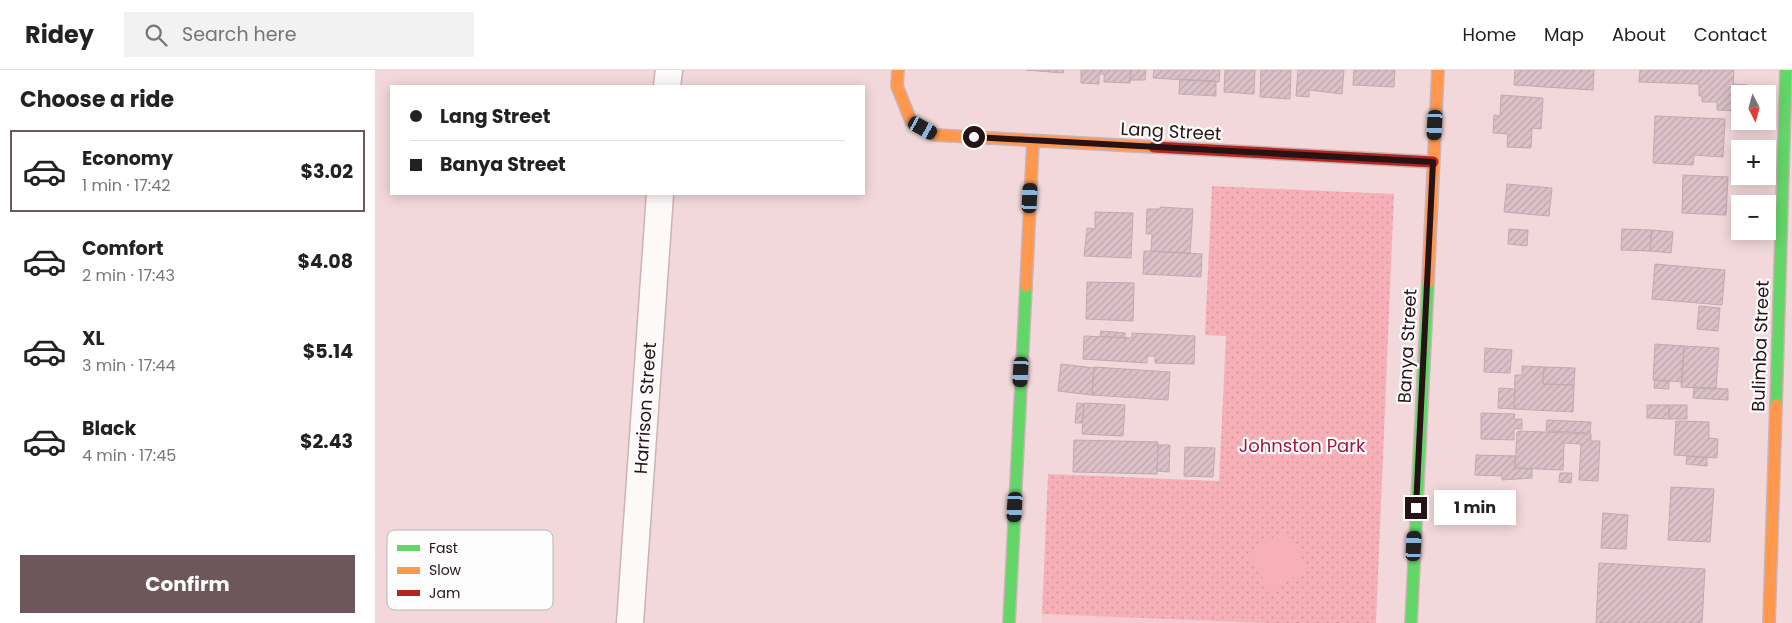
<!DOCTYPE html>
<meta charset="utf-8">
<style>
body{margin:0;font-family:Poppins,sans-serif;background:#f2f2f2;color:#222;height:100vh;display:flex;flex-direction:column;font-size:19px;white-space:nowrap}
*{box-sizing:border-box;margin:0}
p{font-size:16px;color:#767676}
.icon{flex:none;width:28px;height:28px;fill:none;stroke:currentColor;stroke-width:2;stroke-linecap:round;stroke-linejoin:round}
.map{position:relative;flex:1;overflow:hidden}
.drawer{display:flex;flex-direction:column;background:#fff;width:375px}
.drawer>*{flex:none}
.hud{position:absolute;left:15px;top:15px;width:475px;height:110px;border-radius:0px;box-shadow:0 2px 12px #0003;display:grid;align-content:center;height:110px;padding:0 20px;background:#fff}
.needle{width:32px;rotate:174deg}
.fabs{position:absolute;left:1356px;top:15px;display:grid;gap:10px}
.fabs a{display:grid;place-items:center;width:45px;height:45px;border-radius:0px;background:#fff;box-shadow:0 2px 12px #0003;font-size:25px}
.end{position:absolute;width:22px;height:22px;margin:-11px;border:6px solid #271215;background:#fff;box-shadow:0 0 0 2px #fff}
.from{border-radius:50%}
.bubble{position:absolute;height:35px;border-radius:0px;background:#fff;box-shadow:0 2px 12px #0003;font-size:16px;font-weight:700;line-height:35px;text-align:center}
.car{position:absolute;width:15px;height:30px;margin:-15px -8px;border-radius:6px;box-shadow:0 0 4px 1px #0007;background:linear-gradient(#222 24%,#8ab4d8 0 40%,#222 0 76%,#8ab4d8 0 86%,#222 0)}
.hud b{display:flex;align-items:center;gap:18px;height:48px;font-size:19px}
.hud b+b{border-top:1px solid #e0e0e0}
.hud i{width:12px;height:12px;background:#222}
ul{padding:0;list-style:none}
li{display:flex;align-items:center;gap:15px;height:82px;margin:0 10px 8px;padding:0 10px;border:2px solid transparent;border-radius:0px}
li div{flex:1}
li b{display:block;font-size:19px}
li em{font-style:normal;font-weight:700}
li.on{border-color:#6e575a}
li>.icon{width:45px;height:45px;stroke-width:1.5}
h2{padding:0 20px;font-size:22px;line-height:60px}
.action{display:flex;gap:10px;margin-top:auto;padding:10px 20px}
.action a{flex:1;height:58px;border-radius:0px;background:#6e575a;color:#fff;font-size:20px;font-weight:700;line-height:58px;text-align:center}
header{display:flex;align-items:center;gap:30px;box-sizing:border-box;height:70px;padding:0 25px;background:#fff;border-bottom:1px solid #e0e0e0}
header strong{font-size:24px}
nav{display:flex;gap:28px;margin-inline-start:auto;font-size:18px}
.search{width:350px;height:45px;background:#f2f2f2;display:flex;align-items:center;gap:12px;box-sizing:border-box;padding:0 18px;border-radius:0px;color:#767676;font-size:19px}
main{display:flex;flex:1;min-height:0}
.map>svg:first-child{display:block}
.built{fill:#f5cbcf}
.grass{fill:url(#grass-dots)}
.pitch{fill:#f7b0b8}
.building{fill:url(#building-hatch);stroke:#c0aab0}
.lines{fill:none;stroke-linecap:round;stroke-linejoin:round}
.street-casing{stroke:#c9b3b5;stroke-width:29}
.fast-casing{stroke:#c9b3b5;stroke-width:14}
.slow-casing{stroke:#c9b3b5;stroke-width:14}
.jam-casing{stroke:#c9b3b5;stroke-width:14}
.street{stroke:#fdf9f9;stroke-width:26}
.fast{stroke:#63d668;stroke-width:11}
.slow{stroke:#ff974d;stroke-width:11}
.jam{stroke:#b3261e;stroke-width:11}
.route{stroke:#271215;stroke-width:6}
.labels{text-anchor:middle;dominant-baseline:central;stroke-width:4.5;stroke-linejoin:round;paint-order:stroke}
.street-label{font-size:18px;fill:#271215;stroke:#fcfcfc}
.park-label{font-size:18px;fill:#a0173d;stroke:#fcfcfc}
.key{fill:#fcfcfc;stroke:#bcb6b7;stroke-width:1}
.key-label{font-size:14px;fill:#271215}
</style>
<header>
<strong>Ridey</strong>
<div class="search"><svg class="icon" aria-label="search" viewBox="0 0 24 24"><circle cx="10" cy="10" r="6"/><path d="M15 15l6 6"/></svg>Search here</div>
<nav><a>Home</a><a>Map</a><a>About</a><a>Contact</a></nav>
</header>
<main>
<section class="drawer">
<h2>Choose a ride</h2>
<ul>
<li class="on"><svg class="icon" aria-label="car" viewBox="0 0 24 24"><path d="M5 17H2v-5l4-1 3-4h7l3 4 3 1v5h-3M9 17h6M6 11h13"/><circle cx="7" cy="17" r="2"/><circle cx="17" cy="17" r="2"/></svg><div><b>Economy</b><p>1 min · 17:42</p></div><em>$3.02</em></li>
<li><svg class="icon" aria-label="car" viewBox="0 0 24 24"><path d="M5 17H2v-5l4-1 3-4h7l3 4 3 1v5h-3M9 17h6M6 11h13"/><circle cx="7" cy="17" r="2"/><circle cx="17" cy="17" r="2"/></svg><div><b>Comfort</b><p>2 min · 17:43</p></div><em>$4.08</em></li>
<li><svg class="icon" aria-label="car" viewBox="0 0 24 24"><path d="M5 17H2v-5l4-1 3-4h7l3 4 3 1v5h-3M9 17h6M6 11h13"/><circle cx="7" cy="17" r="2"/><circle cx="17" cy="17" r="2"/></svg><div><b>XL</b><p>3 min · 17:44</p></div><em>$5.14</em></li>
<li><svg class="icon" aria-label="car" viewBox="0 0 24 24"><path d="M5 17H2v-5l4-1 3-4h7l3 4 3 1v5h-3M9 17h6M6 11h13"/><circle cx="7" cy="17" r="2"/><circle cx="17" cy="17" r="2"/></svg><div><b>Black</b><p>4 min · 17:45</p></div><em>$2.43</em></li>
</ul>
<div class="action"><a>Confirm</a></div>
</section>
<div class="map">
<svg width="1417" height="553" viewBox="0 0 1417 553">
<defs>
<pattern id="grass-dots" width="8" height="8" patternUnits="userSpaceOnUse" patternTransform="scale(1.25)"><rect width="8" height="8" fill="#f7b0b8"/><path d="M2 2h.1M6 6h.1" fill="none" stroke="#d4969d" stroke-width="1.8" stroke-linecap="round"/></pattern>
<pattern id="building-hatch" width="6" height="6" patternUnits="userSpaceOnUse" patternTransform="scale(1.25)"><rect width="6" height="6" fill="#dcc1c9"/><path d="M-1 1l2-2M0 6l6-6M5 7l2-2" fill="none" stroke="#bda5ac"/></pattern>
</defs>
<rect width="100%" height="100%" fill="#f2d8da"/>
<!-- built -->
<path class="built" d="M667,544L893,553H666Z"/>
<!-- grass -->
<path class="grass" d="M837,116L1019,124L1001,553H893L667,544L673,404L844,411L851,266L830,265Z"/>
<!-- pitch -->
<path class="pitch" d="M911,461L933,499L895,521L873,482Z"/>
<!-- building -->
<path class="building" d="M651,0H689L688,3Z
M706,0H756L755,13L729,12V4H724V14L706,13Z
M756,0H771L770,10H755Z
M779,0H845L844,12L778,8Z
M850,0H880L879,24L849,22Z
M886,0H916L915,29L885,27Z
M923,0H969L967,24L934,20V27L921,26Z
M979,0H1020L1019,17L978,15Z
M1140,0H1219L1218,20L1139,15Z
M1265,0H1359L1358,14L1373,15L1372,24H1365V41L1342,40V32H1327V26H1324V14L1264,12Z
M805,9L841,11V26L804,24Z
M1126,25L1168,28L1166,59L1157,58L1156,78L1132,77L1133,64L1118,63L1119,45L1125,46Z
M1280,46L1350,49L1348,87L1319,85L1318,95L1278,93Z
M1308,105L1353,107L1351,145L1307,143Z
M1132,114L1177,118L1174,146L1129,142Z
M785,137L818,139L815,183L776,181L777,164H771L772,139H785Z
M720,142L758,143L756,188L709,186L712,158L720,159Z
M1134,159L1153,160L1152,176L1133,174Z
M1247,159L1276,160L1275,181L1246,180Z
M1277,160L1298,162L1296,183L1275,181Z
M769,181L827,184L826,207L768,204Z
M1280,194L1350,200L1347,235L1277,229Z
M712,212L759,213L758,251L711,249Z
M1324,236L1345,238L1343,261L1322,259Z
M726,261L750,263V268L725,266Z
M757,263L820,266L819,294L780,293V286H772V293L708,289L709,266L757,268Z
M1280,274L1309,276L1307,312L1278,310Z
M1309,276L1344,278L1341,319L1306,317Z
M1110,278L1137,280L1135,303L1109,302Z
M686,294L719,298L717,325L683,321Z
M1147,296L1169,297L1168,314L1199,315L1198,342L1139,339L1140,305H1147Z
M719,297L795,302L793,330L717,325Z
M1169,297L1200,298L1199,315L1168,314Z
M1280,310L1294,311V319L1279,318Z
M1319,317L1353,319V330L1318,328Z
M1124,318L1140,319L1139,339L1123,338Z
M702,333L709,334L707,353H700Z
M709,333L750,335L748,366L707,364Z
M1272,335H1294V349L1272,348Z
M1294,335H1312V349H1294Z
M1106,343L1140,344L1139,349H1147V359H1139V370L1106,369Z
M1172,350L1216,352L1215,363L1171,361Z
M1301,351L1334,352V368L1343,369L1342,388L1299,385Z
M1145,361L1216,364V371H1225L1223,411L1204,410L1206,374L1189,373L1188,400L1140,398L1142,362Z
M699,370L783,372L782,404L698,402Z
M783,375H795L794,402L782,401Z
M810,377L840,378L838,407L809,406Z
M1101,385L1140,386V398L1157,399V408L1127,410V406L1100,405Z
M1312,386L1332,388V396L1311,394Z
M1185,403H1197L1196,413L1184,412Z
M1296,417L1339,419L1335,472L1293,470Z
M1228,443L1253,445L1251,479L1226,478Z
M1224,493L1330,499L1327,553H1221Z"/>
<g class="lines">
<defs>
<path id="street" d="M292,16L294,0
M255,553L285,124"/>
<path id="fast" d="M1401,335L1411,0
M634,553L651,216
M1036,553L1053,212"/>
<path id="slow" d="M523,0L522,16L536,51L560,65L779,77
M1053,212L1063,0
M651,216L658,71
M1394,553L1401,335"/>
<path id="jam" d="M779,77L1058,92"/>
</defs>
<!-- street casing -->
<use href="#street" class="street-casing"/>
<!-- fast casing -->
<use href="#fast" class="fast-casing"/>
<!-- slow casing -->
<use href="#slow" class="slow-casing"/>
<!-- jam casing -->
<use href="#jam" class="jam-casing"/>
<!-- street -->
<use href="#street" class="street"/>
<!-- fast -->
<use href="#fast" class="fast"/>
<!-- slow -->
<use href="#slow" class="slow"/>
<!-- jam -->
<use href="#jam" class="jam"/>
</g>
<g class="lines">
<!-- route -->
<path class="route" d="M599,67L1058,92L1041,438"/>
</g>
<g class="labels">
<!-- street labels -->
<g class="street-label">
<text transform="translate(796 61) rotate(3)">Lang Street</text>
<text transform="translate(1032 276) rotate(-87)">Banya Street</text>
<text transform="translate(1385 276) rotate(-88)">Bulimba Street</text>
<text transform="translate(270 338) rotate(-86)">Harrison Street</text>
</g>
<!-- park labels -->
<g class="park-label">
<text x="927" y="375">Johnston Park</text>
</g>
</g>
<!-- legend -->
<rect x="12" y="460" width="166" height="80" rx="8" class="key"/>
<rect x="22" y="475" width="23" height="6" fill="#63d668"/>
<rect x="22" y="497" width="23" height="7" fill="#ff974d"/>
<rect x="22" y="520" width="23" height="6" fill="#b3261e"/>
<g class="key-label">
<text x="54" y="483">Fast</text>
<text x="54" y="505">Slow</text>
<text x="54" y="528">Jam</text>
</g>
</svg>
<div class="fabs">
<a><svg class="needle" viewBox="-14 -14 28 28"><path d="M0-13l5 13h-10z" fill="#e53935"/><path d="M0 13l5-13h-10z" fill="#767676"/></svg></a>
<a>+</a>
<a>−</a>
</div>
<i class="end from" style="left:599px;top:67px"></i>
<i class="end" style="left:1041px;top:438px"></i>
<div class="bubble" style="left:1059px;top:420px;width:82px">1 min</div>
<i class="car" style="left:1060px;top:55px;rotate:183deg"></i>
<i class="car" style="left:548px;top:58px;rotate:119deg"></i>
<i class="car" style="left:655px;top:128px;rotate:3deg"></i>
<i class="car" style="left:646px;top:302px;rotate:183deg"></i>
<i class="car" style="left:640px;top:437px;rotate:183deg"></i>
<i class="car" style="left:1039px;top:476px;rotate:3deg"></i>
<div class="hud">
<b><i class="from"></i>Lang Street</b>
<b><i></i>Banya Street</b>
</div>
</div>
</main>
